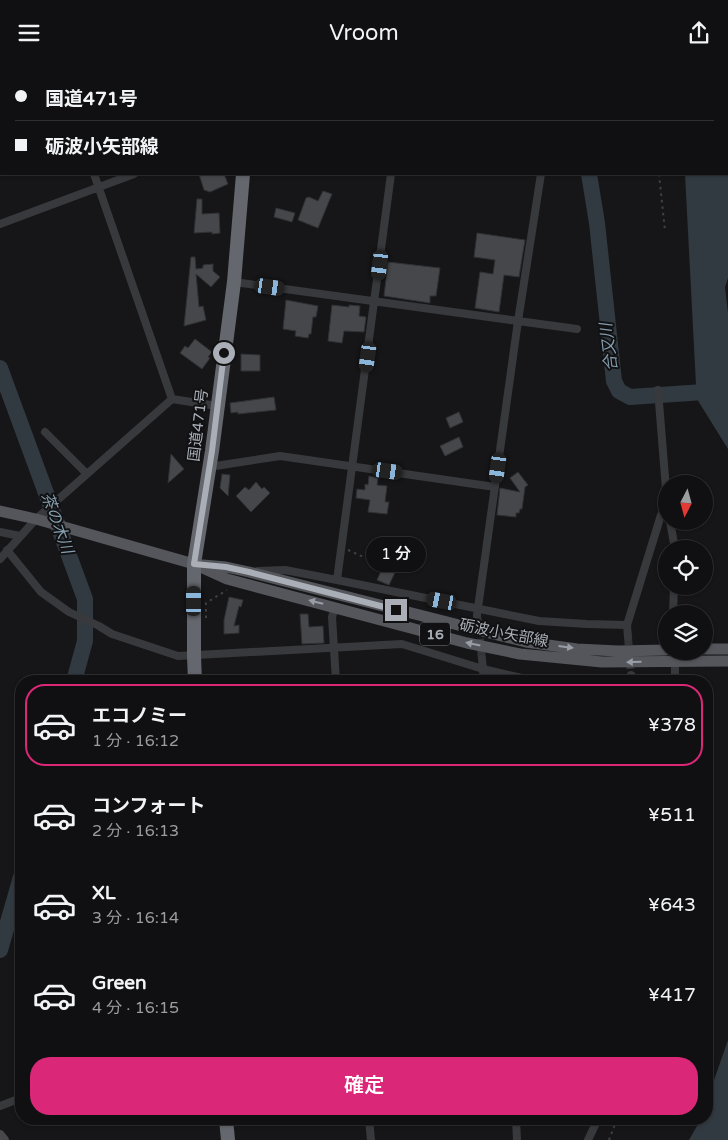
<!DOCTYPE html>
<html lang="ja">
<meta charset="utf-8">
<style>
body{margin:0;font-family:"Varela Round","Noto Sans JP",sans-serif;background:#19191b;color:#f1f3f6;height:100vh;display:flex;flex-direction:column;font-size:19px;white-space:nowrap}
*{box-sizing:border-box;margin:0}
p{font-size:16px;color:#9c9d9f}
.icon{flex:none;width:28px;height:28px;fill:none;stroke:currentColor;stroke-width:2;stroke-linecap:round;stroke-linejoin:round}
.map{position:relative;flex:1;overflow:hidden}
.side{position:absolute;left:15px;top:610px;width:698px;height:450px;display:flex;flex-direction:column;background:#101012;border-radius:20px;box-shadow:0 1px 4px #0004,0 0 0 1px #303032}
.side>*{flex:none}
.hud{position:absolute;left:0px;top:0px;width:729px;height:110px;box-shadow:0 1px 4px #0004,0 0 0 1px #303032;display:grid;align-content:center;height:110px;padding:0 15px;background:#101012}
.needle{width:32px;rotate:186deg}
.controls{position:absolute;left:658px;top:410px;display:grid;gap:10px}
.controls a{display:grid;place-items:center;width:55px;height:55px;border-radius:50%;background:#101012;box-shadow:0 1px 4px #0004,0 0 0 1px #303032;font-size:25px}
.end{position:absolute;width:22px;height:22px;margin:-11px;border:6px solid #aaafb7;background:#111;box-shadow:0 0 0 2px #111}
.from{border-radius:50%}
.bubble{position:absolute;height:35px;border-radius:18px;background:#101012;box-shadow:0 1px 4px #0004,0 0 0 1px #303032;font-size:16px;font-weight:600;line-height:35px;text-align:center}
.car{position:absolute;width:15px;height:30px;margin:-15px -8px;border-radius:6px;box-shadow:0 0 4px 1px #0007;background:linear-gradient(#222 24%,#8ab4d8 0 40%,#222 0 76%,#8ab4d8 0 86%,#222 0)}
.hud b{display:flex;align-items:center;gap:18px;height:48px;font-size:19px}
.hud b+b{border-top:1px solid #303032}
.hud i{width:12px;height:12px;background:#f1f3f6}
ul{padding:9px 0 0;list-style:none}
li{display:flex;align-items:center;gap:15px;height:82px;margin:0 10px 8px;padding:0 5px;border:2px solid transparent;border-radius:20px}
li div{flex:1}
li b{display:block;font-size:19px}
li em{font-style:normal;font-weight:600}
li.current{border-color:#db2777}
li>.icon{width:45px;height:45px;stroke-width:1.5}
.button{display:flex;gap:10px;margin-top:auto;padding:10px 15px}
.button a{flex:1;height:58px;border-radius:20px;background:#db2777;color:#fff;font-size:20px;font-weight:600;line-height:58px;text-align:center}
header{display:flex;justify-content:space-between;align-items:center;height:65px;padding:0 15px;background:#101012;font-size:22px;font-weight:600}
.map>svg:first-child{display:block}
.water{fill:#313a40}
.lines{fill:none;stroke-linecap:round;stroke-linejoin:round}
.river{stroke:#313a40;stroke-width:16}
.building{fill:#45474b;stroke:#303134}
.street-tunnel{stroke:#343538;stroke-width:8;stroke-dasharray:8 4;stroke-linecap:butt}
.path{stroke:#3e4043;stroke-width:2;stroke-dasharray:2.5 4;stroke-linecap:butt}
.street{stroke:#38393c;stroke-width:8}
.secondary{stroke:#46484c;stroke-width:10}
.primary{stroke:#54565b;stroke-width:11}
.highway{stroke:#64676d;stroke-width:14}
.oneway{fill:#999da5}
.route{stroke:#aaafb7;stroke-width:6}
.labels{text-anchor:middle;dominant-baseline:central;stroke-width:4;stroke-linejoin:round;paint-order:stroke}
.shield{fill:#111113;stroke:#7c8086;stroke-width:1}
.shield-label{font-size:14px;font-weight:bold;fill:#aaafb7}
.street-label{font-size:15px;fill:#aaafb7;stroke:#111113}
.water-label{font-size:16px;font-style:italic;fill:#849eae;stroke:#111113}
</style>
<header><svg class="icon" aria-label="menu" viewBox="0 0 24 24"><path d="M4 6h16M4 12h16M4 18h16"/></svg>Vroom<svg class="icon" aria-label="share" viewBox="0 0 24 24"><path d="M12 15V3M7 8l5-5 5 5M5 13v7h14v-7"/></svg></header>
<div class="map">
<svg width="728" height="1075" viewBox="0 0 728 1075">
<rect width="100%" height="100%" fill="#161618"/>
<!-- water -->
<path class="water" d="M719,0H728V213L725,222L728,248V384L697,334H682L679,324L696,320L685,109H728V1Z
M728,975V1075H689L701,1054H706V1038Z"/>
<g class="lines">
<!-- river -->
<path class="river" d="M587,1V0
M589,109L597,158L614,316L619,326L630,332L704,327L710,331L728,361
M0,303L85,534V576L74,616
M0,885L21,812"/>
</g>
<!-- building -->
<path class="building" d="M199,109H224L228,119L210,127L204,125Z
M323,126L332,129L318,163L298,155L306,133L309,132L318,136Z
M197,134H202V149L219,148L220,168L212,169V167L194,168Z
M276,143L295,148L292,157L274,152Z
M477,168L525,175L519,212L504,210L499,247L475,243L480,207L493,209L495,195L474,192Z
M191,192H195L196,204L203,203V200L213,199V206L220,212L211,222L196,209L199,242L203,241L206,255L184,261Z
M388,197L440,203L436,231H430V238L384,231Z
M286,235L318,241L316,252H313L311,269H309L308,273L295,271L296,266L283,264Z
M332,240L349,242V240L360,241L359,251L366,252L364,267L344,266L342,278L328,276Z
M195,274L212,287L208,292L210,293L202,304L180,288L185,281L188,283Z
M241,289L260,290V306H241Z
M274,332L276,345L238,349V347L231,348L230,338Z
M459,347L463,357L450,363L446,353Z
M459,372L463,382L445,391L440,381Z
M171,389L184,404L168,418Z
M518,407L528,420L525,422L522,444H520L519,448H516V452L497,450L500,423L520,427L510,413Z
M222,409L230,410L228,431L220,423Z
M369,411L378,413L377,420L387,421L385,437H389L387,449L368,447L370,435L356,433L357,424L365,425V419L368,420Z
M256,417L262,424L264,422L270,428L251,447L236,431L245,422L249,425Z
M386,495L398,501L389,520L377,515Z
M229,532L243,535L241,542L239,541L234,561L239,560V568L224,569V555Z
M300,549H308L309,562L323,561L324,578L302,579Z"/>
<g class="lines">
<!-- street-tunnel -->
<path class="street-tunnel" d="M477,550L482,594
M628,572L631,610"/>
<!-- path -->
<path class="path" d="M645,0L646,1
M659,109L665,166
M348,485L381,500
M206,553V538L227,525
M609,1075L617,1054"/>
<!-- street -->
<path class="street" d="M49,0L50,1
M192,0V1
M405,1L406,0
M94,109L172,334
M541,109L518,256L577,264
M0,159L134,109
M234,217L518,256L477,550
M658,325L666,424
M172,334L217,341
M45,367L87,409
M209,402L280,391L495,422
M670,456L675,484
M0,467L20,471
M7,485L41,527L69,547L99,561L112,569L178,591L402,579L483,604L535,616
M0,494L36,454L172,334
M258,506L285,505L337,515L391,109
M337,515L539,556L587,559L627,560L628,572
M335,542L332,552L336,616
M673,549L674,521
M627,560L661,450L666,449
M482,594L484,616
M675,596V616
M631,610V616
M0,1041L21,1033
M369,1054L371,1075
M516,1054L517,1075
M588,1075L598,1054"/>
<!-- secondary -->
<path class="secondary" d="M0,1070L4,1075"/>
<!-- primary -->
<path class="primary" d="M0,446L36,454L194,499L227,514L467,578L520,589L602,597L728,596
M203,500L226,502L249,507L526,577L577,584L618,586L666,585
M704,584H728"/>
<!-- highway -->
<path class="highway" d="M245,0V1
M195,616L194,591V499L212,386L234,217L243,109
M226,1054L228,1075"/>
</g>
<!-- one-way arrows -->
<defs><path id="oneway-solid" d="M-6-.8H1V-3.2L6.5 0L1 3.2V.8H-6Z" transform="scale(1.25)"/></defs>
<g class="oneway">
<use href="#oneway-solid" transform="translate(316 537) rotate(-166)"/>
<use href="#oneway-solid" transform="translate(473 579) rotate(-168)"/>
<use href="#oneway-solid" transform="translate(566 582) rotate(7)"/>
<use href="#oneway-solid" transform="translate(634 597) rotate(179)"/>
</g>
<g class="lines">
<!-- route -->
<path class="route" d="M224,288L212,386L194,499L226,502L249,507L396,545"/>
</g>
<g class="labels">
<!-- shield labels -->
<rect class="shield" x="420" y="557.5" width="30" height="23" rx="4"/>
<g class="shield-label">
<text x="435" y="569">16</text>
</g>
<!-- street labels -->
<g class="street-label">
<text transform="translate(198 360) rotate(-83)">国道471号</text>
<text transform="translate(504 568) rotate(11)">砺波小矢部線</text>
</g>
<!-- water labels -->
<g class="water-label">
<text transform="translate(609 282) rotate(-97)">合又川</text>
<text transform="translate(57 458) rotate(70)">茶の木川</text>
</g>
</g>
</svg>
<div class="controls">
<a><svg class="needle" viewBox="-14 -14 28 28"><path d="M0-13l5 13h-10z" fill="#e53935"/><path d="M0 13l5-13h-10z" fill="#9c9d9f"/></svg></a>
<a><svg class="icon" aria-label="locate" viewBox="0 0 24 24"><circle cx="12" cy="12" r="6"/><path d="M12 2v4M12 18v4M2 12h4M18 12h4"/></svg></a>
<a><svg class="icon" aria-label="layers" viewBox="0 0 24 24"><path d="M12 4l9 5-9 5-9-5zM3 14l9 5 9-5"/></svg></a>
</div>
<i class="end from" style="left:224px;top:288px"></i>
<i class="end" style="left:396px;top:545px"></i>
<div class="bubble" style="left:366px;top:472px;width:60px">1 分</div>
<i class="car" style="left:380px;top:200px;rotate:187deg"></i>
<i class="car" style="left:270px;top:222px;rotate:98deg"></i>
<i class="car" style="left:368px;top:292px;rotate:188deg"></i>
<i class="car" style="left:498px;top:403px;rotate:188deg"></i>
<i class="car" style="left:388px;top:406px;rotate:98deg"></i>
<i class="car" style="left:194px;top:536px;rotate:0deg"></i>
<i class="car" style="left:442px;top:536px;rotate:281deg"></i>
<div class="hud">
<b><i class="from"></i>国道471号</b>
<b><i></i>砺波小矢部線</b>
</div>
<section class="side">
<ul>
<li class="current"><svg class="icon" aria-label="car" viewBox="0 0 24 24"><path d="M5 17H2v-5l4-1 3-4h7l3 4 3 1v5h-3M9 17h6M6 11h13"/><circle cx="7" cy="17" r="2"/><circle cx="17" cy="17" r="2"/></svg><div><b>エコノミー</b><p>1 分 · 16:12</p></div><em>¥378</em></li>
<li><svg class="icon" aria-label="car" viewBox="0 0 24 24"><path d="M5 17H2v-5l4-1 3-4h7l3 4 3 1v5h-3M9 17h6M6 11h13"/><circle cx="7" cy="17" r="2"/><circle cx="17" cy="17" r="2"/></svg><div><b>コンフォート</b><p>2 分 · 16:13</p></div><em>¥511</em></li>
<li><svg class="icon" aria-label="car" viewBox="0 0 24 24"><path d="M5 17H2v-5l4-1 3-4h7l3 4 3 1v5h-3M9 17h6M6 11h13"/><circle cx="7" cy="17" r="2"/><circle cx="17" cy="17" r="2"/></svg><div><b>XL</b><p>3 分 · 16:14</p></div><em>¥643</em></li>
<li><svg class="icon" aria-label="car" viewBox="0 0 24 24"><path d="M5 17H2v-5l4-1 3-4h7l3 4 3 1v5h-3M9 17h6M6 11h13"/><circle cx="7" cy="17" r="2"/><circle cx="17" cy="17" r="2"/></svg><div><b>Green</b><p>4 分 · 16:15</p></div><em>¥417</em></li>
</ul>
<div class="button"><a>確定</a></div>
</section>
</div>
